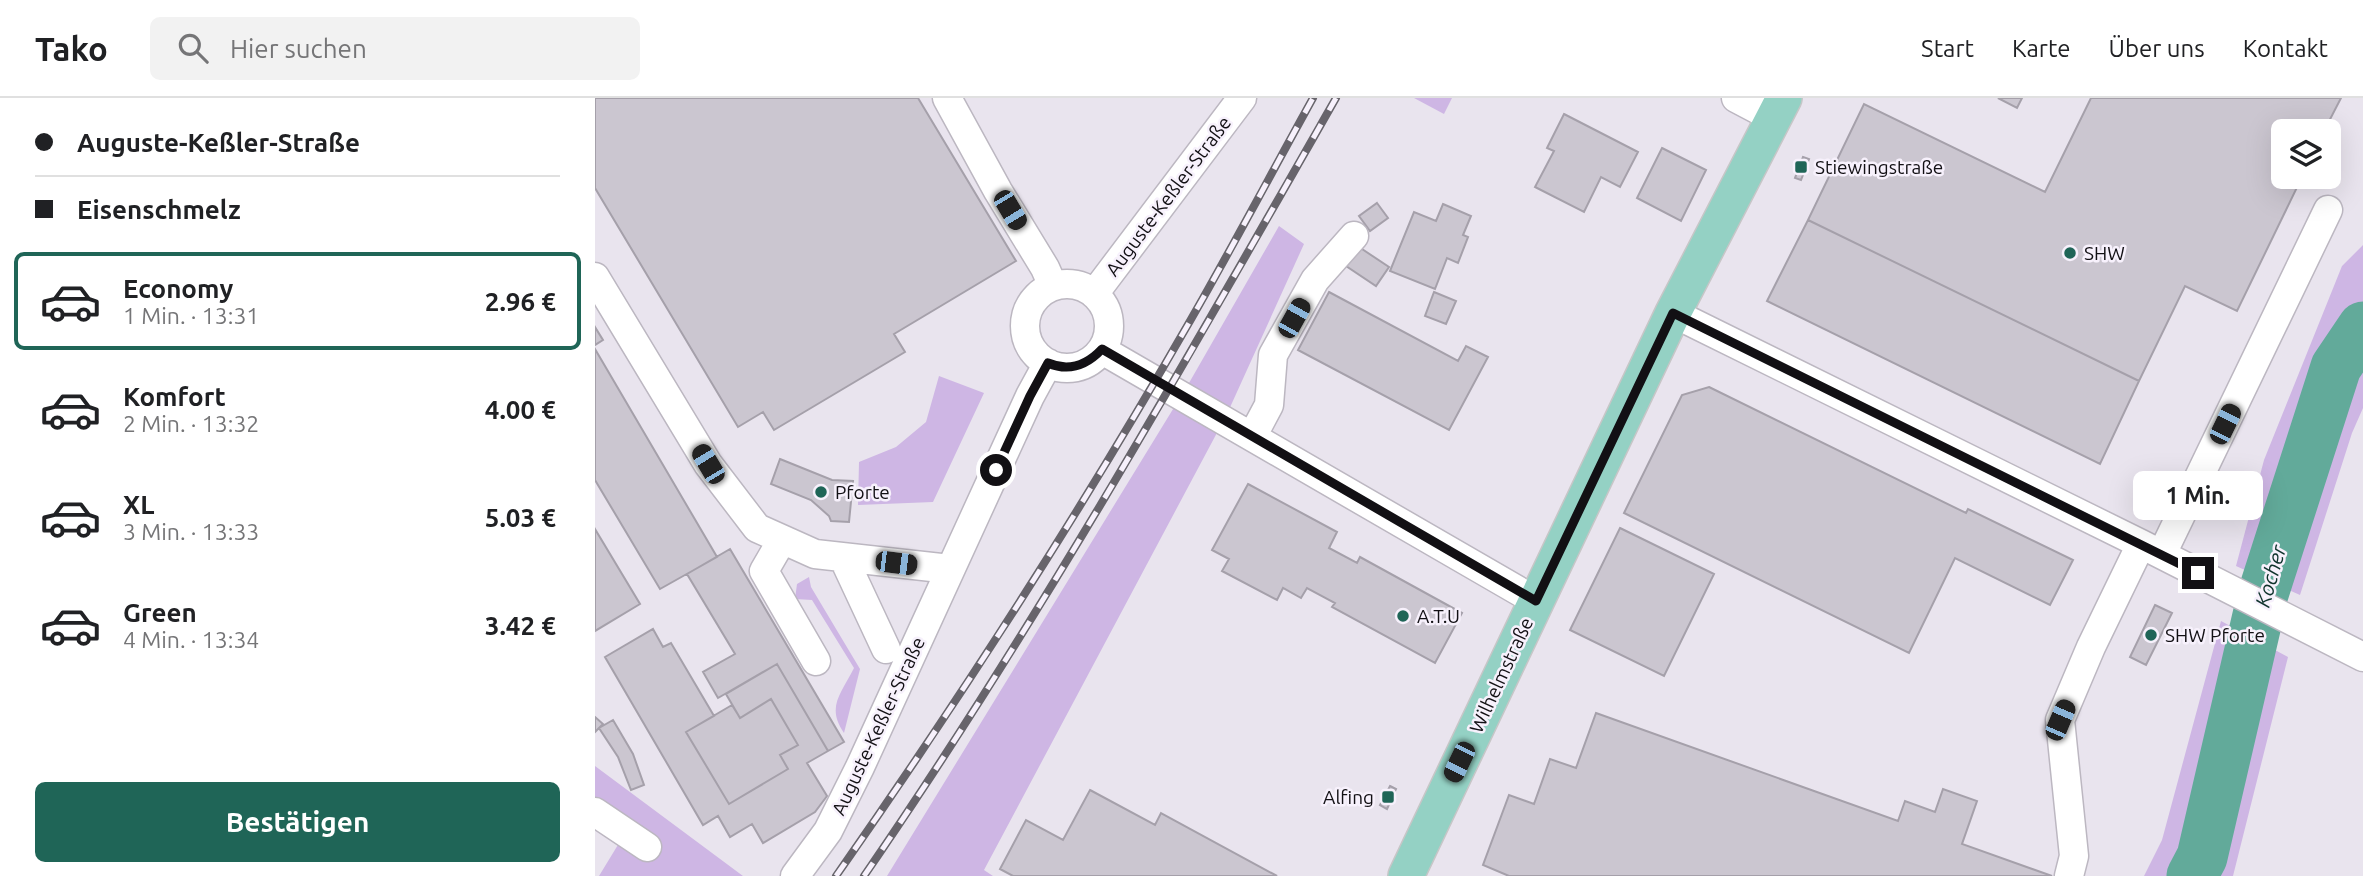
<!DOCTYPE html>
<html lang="de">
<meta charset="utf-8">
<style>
body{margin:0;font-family:Ubuntu,sans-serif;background:#f2f2f2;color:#202124;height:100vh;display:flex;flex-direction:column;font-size:26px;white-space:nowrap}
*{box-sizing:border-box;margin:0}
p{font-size:23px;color:#757577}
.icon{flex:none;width:38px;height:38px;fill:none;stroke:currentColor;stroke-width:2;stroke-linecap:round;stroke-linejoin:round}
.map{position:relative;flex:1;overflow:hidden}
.side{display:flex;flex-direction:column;background:#fff;width:595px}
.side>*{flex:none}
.banner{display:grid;align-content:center;height:154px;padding:0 35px;background:#fff}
.controls{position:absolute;left:1676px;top:21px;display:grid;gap:14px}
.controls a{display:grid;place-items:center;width:70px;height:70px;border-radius:10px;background:#fff;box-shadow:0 7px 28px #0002;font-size:35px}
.end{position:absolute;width:32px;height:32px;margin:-16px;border:9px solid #121014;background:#fff;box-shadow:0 0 0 4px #fff}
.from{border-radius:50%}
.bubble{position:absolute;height:49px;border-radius:10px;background:#fff;box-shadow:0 7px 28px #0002;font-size:23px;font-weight:600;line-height:49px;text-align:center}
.car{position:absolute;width:21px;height:42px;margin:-21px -10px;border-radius:9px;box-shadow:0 0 5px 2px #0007;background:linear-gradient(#222 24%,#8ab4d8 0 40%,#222 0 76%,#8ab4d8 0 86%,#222 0)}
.banner b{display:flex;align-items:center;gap:24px;height:66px;font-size:26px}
.banner b+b{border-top:2px solid #e0e0e0}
.banner i{width:18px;height:18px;background:#202124}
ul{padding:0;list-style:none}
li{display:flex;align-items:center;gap:21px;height:98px;margin:0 14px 10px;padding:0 21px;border:4px solid transparent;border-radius:10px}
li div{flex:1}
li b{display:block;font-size:26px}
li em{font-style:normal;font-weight:600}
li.active{border-color:#1f6557}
li>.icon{width:63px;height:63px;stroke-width:1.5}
.cta{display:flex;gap:14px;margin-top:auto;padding:14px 35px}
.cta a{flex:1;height:80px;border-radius:10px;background:#1f6557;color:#fff;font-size:28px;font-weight:600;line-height:80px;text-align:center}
header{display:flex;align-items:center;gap:42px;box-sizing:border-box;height:98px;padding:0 35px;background:#fff;border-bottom:2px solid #e0e0e0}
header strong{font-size:33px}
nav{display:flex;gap:38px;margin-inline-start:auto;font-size:24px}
.search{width:490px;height:63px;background:#f2f2f2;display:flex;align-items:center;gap:18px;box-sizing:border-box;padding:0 24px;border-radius:10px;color:#757577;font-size:26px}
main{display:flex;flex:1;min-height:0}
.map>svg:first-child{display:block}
.green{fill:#ceb6e4}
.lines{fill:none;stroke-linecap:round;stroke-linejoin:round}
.river{stroke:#62aa9a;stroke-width:51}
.building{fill:#cbc6d0;stroke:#a5a0aa;stroke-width:2}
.minor-casing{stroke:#bcb7c1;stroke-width:31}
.major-casing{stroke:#c6c6c7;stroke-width:38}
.minor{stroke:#fff;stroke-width:28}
.major{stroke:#94d1c4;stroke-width:35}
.rail-casing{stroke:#67646b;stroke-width:8}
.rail{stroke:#f7f1fc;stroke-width:5;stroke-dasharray:16;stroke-linecap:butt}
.route{stroke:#121014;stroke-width:9}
.poi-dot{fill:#1f6557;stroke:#f7f1fc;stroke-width:2.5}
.labels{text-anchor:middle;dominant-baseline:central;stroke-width:5;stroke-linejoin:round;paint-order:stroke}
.poi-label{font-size:19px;fill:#121014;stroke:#f7f1fc;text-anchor:start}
.street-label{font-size:19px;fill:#121014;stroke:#f7f1fc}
.water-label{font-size:21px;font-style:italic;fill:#0f332c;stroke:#f7f1fc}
</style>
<header>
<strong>Tako</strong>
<div class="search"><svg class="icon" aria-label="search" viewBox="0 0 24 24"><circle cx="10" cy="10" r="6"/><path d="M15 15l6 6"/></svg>Hier suchen</div>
<nav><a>Start</a><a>Karte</a><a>Über uns</a><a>Kontakt</a></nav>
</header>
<main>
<section class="side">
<div class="banner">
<b><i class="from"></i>Auguste-Keßler-Straße</b>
<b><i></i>Eisenschmelz</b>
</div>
<ul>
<li class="active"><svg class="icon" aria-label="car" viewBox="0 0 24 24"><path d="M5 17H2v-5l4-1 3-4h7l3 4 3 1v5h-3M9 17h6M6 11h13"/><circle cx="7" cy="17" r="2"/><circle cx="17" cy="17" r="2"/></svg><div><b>Economy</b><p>1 Min. · 13:31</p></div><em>2.96 €</em></li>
<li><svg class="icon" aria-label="car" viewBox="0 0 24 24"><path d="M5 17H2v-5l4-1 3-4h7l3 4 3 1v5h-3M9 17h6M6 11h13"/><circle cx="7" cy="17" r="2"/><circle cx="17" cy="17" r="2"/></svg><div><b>Komfort</b><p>2 Min. · 13:32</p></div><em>4.00 €</em></li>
<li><svg class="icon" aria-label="car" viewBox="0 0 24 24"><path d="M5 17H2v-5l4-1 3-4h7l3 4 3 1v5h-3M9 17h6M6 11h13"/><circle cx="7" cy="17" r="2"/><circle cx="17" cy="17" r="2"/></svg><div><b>XL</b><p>3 Min. · 13:33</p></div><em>5.03 €</em></li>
<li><svg class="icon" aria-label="car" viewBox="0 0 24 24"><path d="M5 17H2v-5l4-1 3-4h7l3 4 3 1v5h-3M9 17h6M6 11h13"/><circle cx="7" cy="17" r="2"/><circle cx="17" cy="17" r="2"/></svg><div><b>Green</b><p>4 Min. · 13:34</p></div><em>3.42 €</em></li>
</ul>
<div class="cta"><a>Bestätigen</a></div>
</section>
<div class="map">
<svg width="1768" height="778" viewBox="0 0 1768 778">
<rect width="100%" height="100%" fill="#e9e4ee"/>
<!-- green -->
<path class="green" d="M819,0H857L849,16Z
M684,128L709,146L632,316L389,772L398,778H292L594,285Z
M1768,147V310L1757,335L1705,497L1641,468L1669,362L1747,168Z
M344,278L389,295L338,404L263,407L264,364L301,349L331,324Z
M214,479L216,489L265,571L249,635C231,609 246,596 259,570L217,502L200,501L202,486Z
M1626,523L1693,559L1638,778H1549L1567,742Z
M0,668L148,778H4L32,732L0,710Z"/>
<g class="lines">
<!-- river -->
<path class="river" d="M1597,778L1607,759L1668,496L1741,269L1768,229"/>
</g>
<!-- building -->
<path class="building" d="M0,0H323L421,163L299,236L310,254L179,332L168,314L143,329L0,90Z
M1403,0H1427L1422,10Z
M1496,0H1746L1729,33H1689V79H1707L1642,213L1590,188L1544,283L1213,122L1269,6L1450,94Z
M969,16L1043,54L1025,89L1006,79L989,114L940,89L959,53L952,50Z
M1067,50L1111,72L1086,123L1042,100Z
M1208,59L1214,61L1206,82L1200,80Z
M782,105L793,120L775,133L764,118Z
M848,106L876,118L868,137L873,139L863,165L852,160L840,191L795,173L819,114L841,123Z
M1213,122L1544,283L1505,366L1172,203Z
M764,149L794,169L781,188L751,168Z
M734,194L863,263L871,248L893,259L854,332L703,252Z
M839,194L861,203L851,226L830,218Z
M0,229L8,242L0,247Z
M0,251L122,459L65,491L0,382Z
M1114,289L1371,415L1373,411L1478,462L1455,507L1360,460L1314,555L1029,415L1087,297Z
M185,361L237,382L258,383L254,424L236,423L234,418L216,402L176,386Z
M653,386L742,434L734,450L762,465L765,459L867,515L840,565L737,509L740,505L712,490L706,500L688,490L682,502L627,473L634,461L617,452Z
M1025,430L1119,476L1069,578L975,532Z
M0,431L45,506L0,533Z
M135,451L249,644L233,653L182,566L123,600L108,574L140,556L92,476Z
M1560,507L1577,515L1551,567L1535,559Z
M58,531L68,549L76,545L119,618L91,634L134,706L193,671L185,657L203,647L176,601L145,620L131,596L182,566L233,653L212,665L232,698L220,714L168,745L157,726L135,739L123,718L108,727L10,559Z
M176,601L203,647L185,657L193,671L134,706L91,634L137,607L145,620Z
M1001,615L1303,723L1310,703L1340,714L1348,691L1382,703L1367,746L1457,778H914L888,767L914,697L939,706L955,661L981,670Z
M0,619L8,626L0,634Z
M18,622L38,656L49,687L36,692L23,659L4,630Z
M795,688L801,691L792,711L785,707Z
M495,692L560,727L566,715L682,778H418L405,771L431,722L468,742Z"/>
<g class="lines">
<defs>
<path id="minor" d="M352,0L403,93L450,170L458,188
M1141,0L1179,20
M0,179L113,366L162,430L220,456L355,471
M430 228a42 42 0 1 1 84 0a42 42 0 1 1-84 0Z
M499,196L647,0
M1078,215L1546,446L1768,559
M507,252L941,503
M658,337L674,307L678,257L720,182L759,138
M187,442L169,473L221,563
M1567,456L1733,112
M248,459L291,551
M0,714L52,749
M200,778L233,733L265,669L435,298L453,265
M1474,778L1479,758L1465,622L1496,549L1546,446"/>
<path id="major" d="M811,778L1078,215L1189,0"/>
</defs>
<!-- minor casing -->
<use href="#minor" class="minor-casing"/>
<!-- major casing -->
<use href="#major" class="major-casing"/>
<!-- minor -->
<use href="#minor" class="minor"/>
<!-- major -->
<use href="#major" class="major"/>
<defs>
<path id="rail" d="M241,778C367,598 486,413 595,223C637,150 677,74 718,0
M269,778C441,528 591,263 741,0"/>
</defs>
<!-- rail casing -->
<use href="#rail" class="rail-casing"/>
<!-- rail -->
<use href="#rail" class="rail"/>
</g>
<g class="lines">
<!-- route -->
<path class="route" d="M401,372L435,298L453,265C474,274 492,267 507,251L941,503L1078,215L1603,475"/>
</g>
<!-- markers -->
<g class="poi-dot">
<rect x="1199" y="62" width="14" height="14" rx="3.5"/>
<circle cx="1475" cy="155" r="7"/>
<circle cx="226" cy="394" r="7"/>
<circle cx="808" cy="518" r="7"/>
<circle cx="1556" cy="537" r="7"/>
<rect x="786" y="692" width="14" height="14" rx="3.5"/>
</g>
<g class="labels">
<!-- poi labels -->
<g class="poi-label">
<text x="1220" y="69">Stiewingstraße</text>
<text x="1489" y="155">SHW</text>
<text x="240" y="394">Pforte</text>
<text x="822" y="518">A.T.U</text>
<text x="1570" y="537">SHW Pforte</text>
<text x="779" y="699" text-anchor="end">Alfing</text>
</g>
<!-- street labels -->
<g class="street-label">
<text transform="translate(573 98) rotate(-53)">Auguste-Keßler-Straße</text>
<text transform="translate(906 577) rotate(-65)">Wilhelmstraße</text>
<text transform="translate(283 628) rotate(-65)">Auguste-Keßler-Straße</text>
</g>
<!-- water labels -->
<g class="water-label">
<text transform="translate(1675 478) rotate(-74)">Kocher</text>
</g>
</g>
</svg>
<div class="controls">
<a><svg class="icon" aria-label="layers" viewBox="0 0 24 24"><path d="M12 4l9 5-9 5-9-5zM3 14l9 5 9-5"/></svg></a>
</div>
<i class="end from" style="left:401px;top:372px"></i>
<i class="end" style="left:1603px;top:475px"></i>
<div class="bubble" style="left:1538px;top:373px;width:130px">1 Min.</div>
<i class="car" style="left:415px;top:112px;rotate:149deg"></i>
<i class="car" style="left:699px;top:220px;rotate:29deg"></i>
<i class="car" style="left:1630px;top:326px;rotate:26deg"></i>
<i class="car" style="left:113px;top:366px;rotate:329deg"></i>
<i class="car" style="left:301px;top:465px;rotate:97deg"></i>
<i class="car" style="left:1465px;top:622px;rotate:23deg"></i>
<i class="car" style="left:864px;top:664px;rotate:206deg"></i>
</div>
</main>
